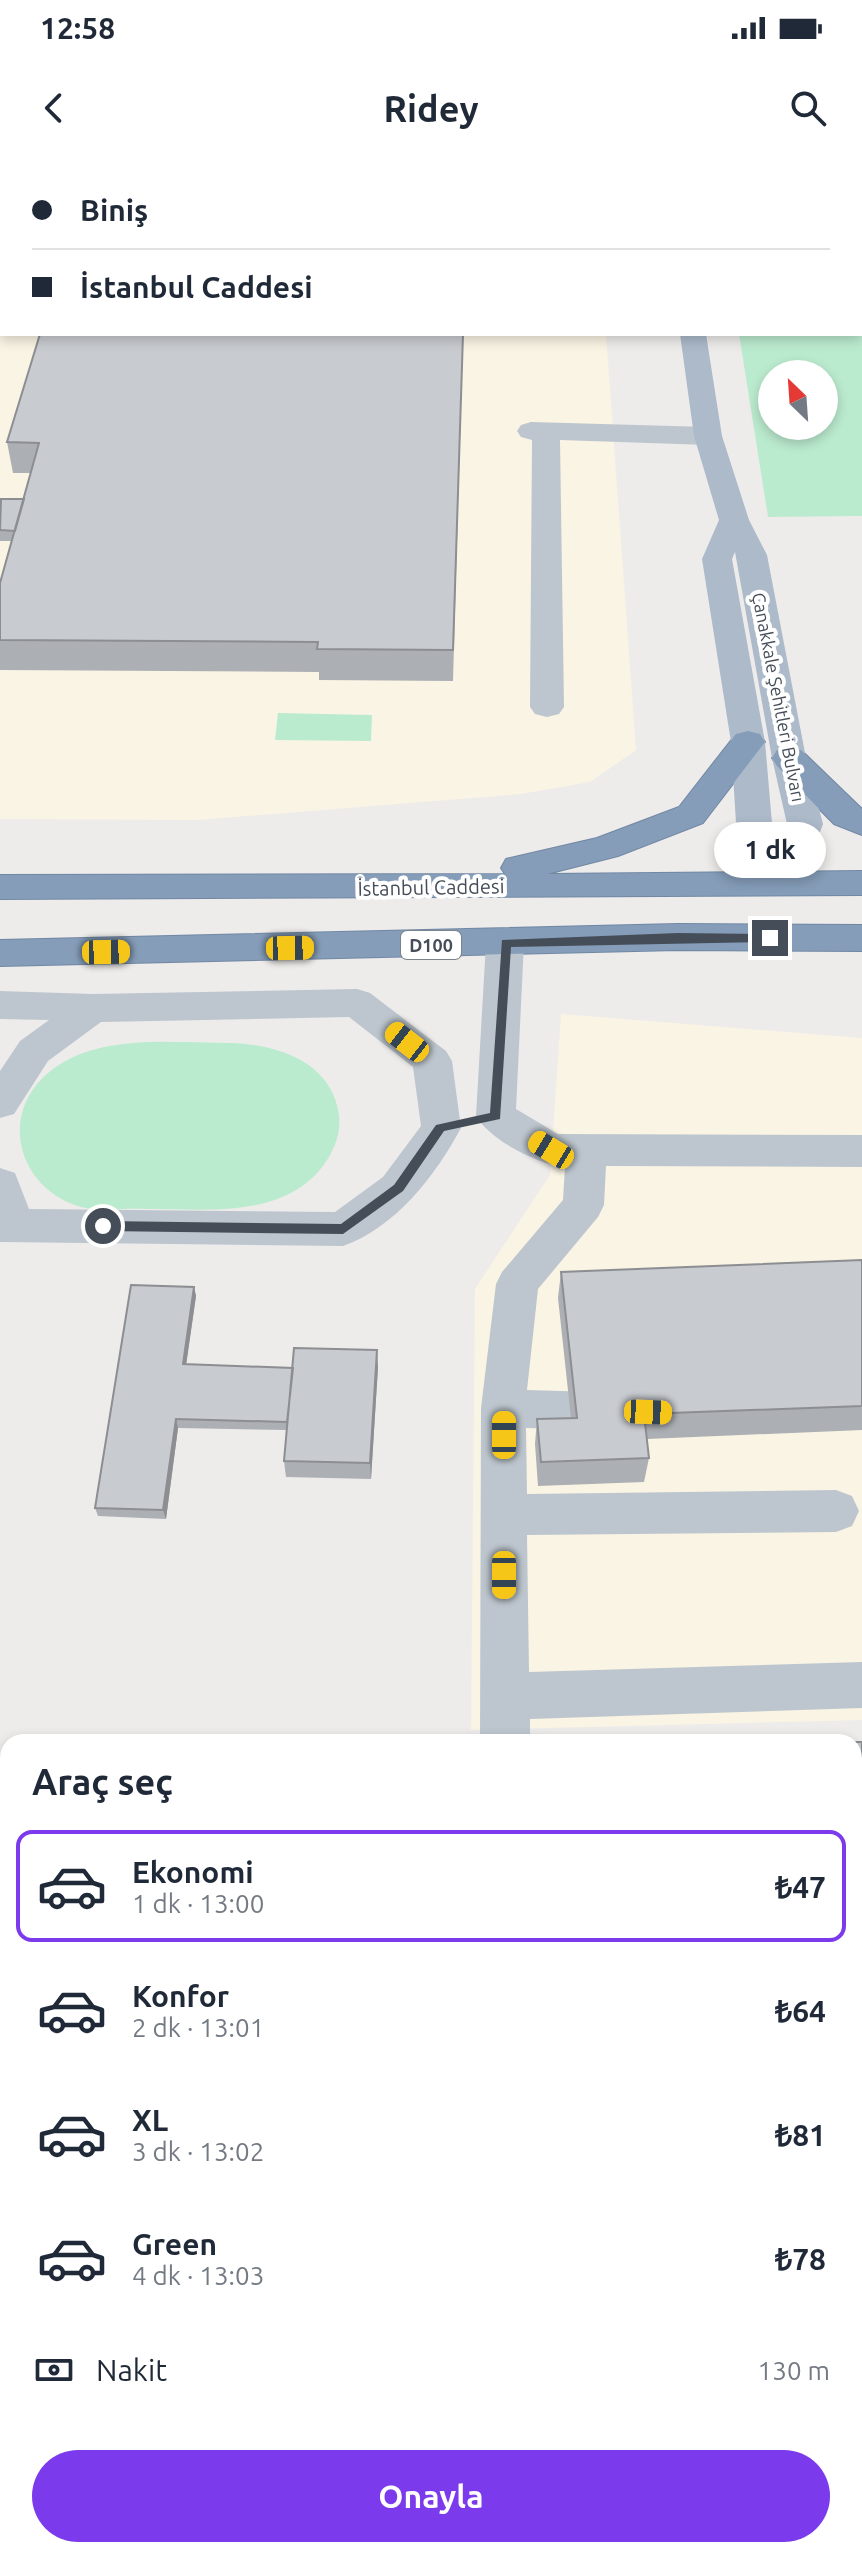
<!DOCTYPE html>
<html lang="tr">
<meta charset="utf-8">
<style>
body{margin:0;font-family:Ubuntu,sans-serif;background:#f6f6f7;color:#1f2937;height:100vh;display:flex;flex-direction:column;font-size:30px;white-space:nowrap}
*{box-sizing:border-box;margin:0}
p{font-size:26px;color:#747a83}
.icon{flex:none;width:44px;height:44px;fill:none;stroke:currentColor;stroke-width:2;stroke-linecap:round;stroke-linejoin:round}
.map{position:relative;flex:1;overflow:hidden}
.details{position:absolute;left:0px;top:1574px;width:862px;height:824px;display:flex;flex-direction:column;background:#fff;border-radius:24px 24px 0 0;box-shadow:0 4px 12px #0003}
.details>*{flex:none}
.guide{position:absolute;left:0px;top:0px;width:862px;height:176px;box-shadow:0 4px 12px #0003;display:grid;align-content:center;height:176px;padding:0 32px;background:#fff}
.needle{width:52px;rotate:335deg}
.buttons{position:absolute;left:758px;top:200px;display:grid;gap:16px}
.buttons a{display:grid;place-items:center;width:80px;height:80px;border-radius:50%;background:#fff;box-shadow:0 4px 12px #0003;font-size:40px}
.end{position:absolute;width:36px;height:36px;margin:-18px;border:10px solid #454e58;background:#fff;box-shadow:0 0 0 4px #fff}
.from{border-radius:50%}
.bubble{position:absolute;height:56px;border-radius:28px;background:#fff;box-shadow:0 4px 12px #0003;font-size:26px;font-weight:600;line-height:56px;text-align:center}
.car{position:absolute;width:24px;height:48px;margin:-24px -12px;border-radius:10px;box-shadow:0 0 6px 2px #0007;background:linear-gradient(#f5c518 24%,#345 0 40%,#f5c518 0 76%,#345 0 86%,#f5c518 0)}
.guide b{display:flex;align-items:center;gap:28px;height:76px;font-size:30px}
.guide b+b{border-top:2px solid #e0e1e3}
.guide i{width:20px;height:20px;background:#1f2937}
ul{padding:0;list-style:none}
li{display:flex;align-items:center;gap:24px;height:112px;margin:0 16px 12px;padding:0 16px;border:4px solid transparent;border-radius:16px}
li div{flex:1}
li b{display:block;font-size:30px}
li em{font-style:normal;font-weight:600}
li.selected{border-color:#7c3aed}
li>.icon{width:72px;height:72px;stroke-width:1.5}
h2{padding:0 32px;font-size:36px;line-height:96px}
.pay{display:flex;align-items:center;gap:20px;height:88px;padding:0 32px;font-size:30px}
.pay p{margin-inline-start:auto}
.cta{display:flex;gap:16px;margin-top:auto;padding:16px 32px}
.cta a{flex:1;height:92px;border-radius:48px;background:#7c3aed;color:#fff;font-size:32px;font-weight:600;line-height:92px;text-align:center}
.status{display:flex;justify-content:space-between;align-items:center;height:56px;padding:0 40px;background:#fff;direction:ltr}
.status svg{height:22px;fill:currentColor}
header{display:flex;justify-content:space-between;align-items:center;height:104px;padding:0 32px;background:#fff;font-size:36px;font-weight:600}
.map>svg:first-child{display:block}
.commercial{fill:#faf4e4}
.green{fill:#bbebcf;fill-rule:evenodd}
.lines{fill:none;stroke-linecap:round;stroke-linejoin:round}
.highway-casing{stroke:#7188a4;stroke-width:2}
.minor{fill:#bdc6ce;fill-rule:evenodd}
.major{fill:#acbaca;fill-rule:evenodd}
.highway{fill:#859db9;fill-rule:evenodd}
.wall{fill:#acafb3}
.shaded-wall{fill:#8c8e92}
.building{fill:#c8cbd0;stroke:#8c8e92;stroke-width:2}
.route{fill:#454e58}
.labels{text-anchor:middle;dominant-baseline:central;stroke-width:8;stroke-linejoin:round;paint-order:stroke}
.far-street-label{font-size:18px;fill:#454e58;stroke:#fff}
.shield{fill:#fff;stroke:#7d838a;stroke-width:2}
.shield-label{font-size:18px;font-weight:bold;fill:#454e58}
.street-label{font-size:20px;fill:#454e58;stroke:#fff}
</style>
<div class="status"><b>12:58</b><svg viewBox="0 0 49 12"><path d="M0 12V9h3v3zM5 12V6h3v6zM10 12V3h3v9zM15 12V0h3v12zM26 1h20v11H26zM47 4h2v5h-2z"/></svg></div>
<header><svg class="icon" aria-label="back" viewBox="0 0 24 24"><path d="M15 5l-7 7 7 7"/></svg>Ridey<svg class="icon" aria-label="search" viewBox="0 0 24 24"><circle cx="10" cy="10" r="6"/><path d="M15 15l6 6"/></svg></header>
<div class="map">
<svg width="862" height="2398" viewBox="0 0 862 2398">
<rect width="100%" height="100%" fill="#eeeceb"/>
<!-- commercial -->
<path class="commercial" d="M0,0H593L2,2V174H606L636,590L590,622L521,634L197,660L0,659Z
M561,854L862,878V1560L471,1570L475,1129L550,1015Z"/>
<!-- green -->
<path class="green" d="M710,0H862V356L768,357L739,174H860V2ZM772,214H824V266H772Z
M278,553L372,555L371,581L275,580Z
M231,883C268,884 316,896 333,934C343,957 341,976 329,997C291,1060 210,1049 147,1049C126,1048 101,1052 81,1047C26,1032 0,969 37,924C83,871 166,883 231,883Z"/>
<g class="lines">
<defs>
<path id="highway" d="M748,571L760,574L765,582L703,663L618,696L547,714L862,711V735L0,739V715L505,714L501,708L506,699L597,678L679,647L736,574Z
M789,587L801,590L862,649V675L834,664L777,606L772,598L777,590Z
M678,764L862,765V791L678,790L0,806V780Z"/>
</defs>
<!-- highway casing -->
<use href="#highway" class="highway-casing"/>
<!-- minor -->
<path class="minor" d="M531,262L708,267L718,270L722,276L718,282L708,285L560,280L564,547L559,554L547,557L535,554L530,547L532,280L521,277L517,271L521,265Z
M505,770L518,774L524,783L516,949L558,974L862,975V1007L606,1006L604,1045L598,1057L538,1129L527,1230L629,1233L645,1238L651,1252L645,1266L629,1271L526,1268L527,1334L836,1330L852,1336L859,1351L852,1366L836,1372L527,1375L529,1512L862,1502V1548L530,1559V1582H480L481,1248L496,1124L502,1112L563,1040L565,1006C539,1006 489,979 476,956L486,783L492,774Z
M357,829L370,833L446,891L452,901L461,968C436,1015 395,1068 343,1086L0,1082V1008L15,1013L29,1049L335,1052L383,1017L421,966L413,907L349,857L101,862L48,901L14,954L0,958V911L20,881L49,860L0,859V831L93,834Z
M862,1770V1824L854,1825V1771Z
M862,2147V2207L854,2208V2148Z
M8,2180V2240L0,2241V2181Z"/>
<!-- major -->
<path class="major" d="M655,0H679V2H655Z
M680,174H706L722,276L749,360L767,395L806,598L823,664L801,723L796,732L783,735L770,732L736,663L731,582L702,399L719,360L694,276ZM735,392L772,598L787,664L781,682L772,663L765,582L732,399Z"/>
<!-- highway -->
<use href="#highway" class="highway"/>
</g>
<!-- wall -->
<path class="wall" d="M463,174L453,521L319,520V512L0,510V423L12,381H0V341L24,339L31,313H13L7,282Z
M862,1100V1270L647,1279L649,1298L644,1322L538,1326L535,1284L537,1259L571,1258L558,1138L561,1112Z
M194,1127L196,1136L186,1204L293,1208L378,1207L371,1319L286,1317L284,1301L287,1270L178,1268L166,1359L98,1356L95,1348Z
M854,1582H862V1712L854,1713Z
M854,1891H862V2036L854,2037Z"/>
<!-- shaded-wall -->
<path class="shaded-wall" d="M194,1127L196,1136L185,1213L183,1204Z
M377,1190L378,1207L371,1319L370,1303Z
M176,1259L178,1268L166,1359L163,1350Z"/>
<!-- building -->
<path class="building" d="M79,0H468V2H78Z
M40,174H463L453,490L317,489L318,482L0,480V423L39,283L7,282Z
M1,339H24L15,371L0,370Z
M862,1100V1246L644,1254L649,1298L541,1302L537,1259L577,1258L561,1112Z
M131,1125L194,1127L183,1204L293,1208L287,1262L176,1259L163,1350L95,1348Z
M294,1188L377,1190L370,1303L284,1301Z
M854,1582H862V1696H854Z
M854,1891H862V2028H854Z"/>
<!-- route -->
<path class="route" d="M678,773L770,774L775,778L770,782L511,787L500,959L444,971L403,1031L343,1074L103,1071L97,1066L103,1061L341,1064L394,1025L436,965L490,953L502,780Z"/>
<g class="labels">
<!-- far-street labels -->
<g class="far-street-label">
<text transform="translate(779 537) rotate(79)">Çanakkale Şehitleri Bulvarı</text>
</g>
<!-- shield labels -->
<rect class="shield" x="401" y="771" width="60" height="28" rx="6"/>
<g class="shield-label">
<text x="431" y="785">D100</text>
</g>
<!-- street labels -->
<g class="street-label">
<text transform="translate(431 727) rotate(-1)">İstanbul Caddesi</text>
</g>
</g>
</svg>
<div class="buttons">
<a><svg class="needle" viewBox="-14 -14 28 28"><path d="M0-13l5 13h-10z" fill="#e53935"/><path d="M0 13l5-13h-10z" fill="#747a83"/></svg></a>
</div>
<i class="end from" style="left:103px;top:1066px"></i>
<i class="end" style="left:770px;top:778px"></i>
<div class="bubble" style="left:714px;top:662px;width:112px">1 dk</div>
<i class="car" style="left:290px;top:788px;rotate:89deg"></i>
<i class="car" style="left:106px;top:792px;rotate:89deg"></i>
<i class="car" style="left:407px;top:882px;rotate:308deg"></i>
<i class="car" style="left:551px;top:990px;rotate:301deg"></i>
<i class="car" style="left:648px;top:1252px;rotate:92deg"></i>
<i class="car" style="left:504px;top:1275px;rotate:0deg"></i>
<i class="car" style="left:504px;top:1415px;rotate:180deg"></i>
<div class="guide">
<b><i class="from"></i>Biniş</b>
<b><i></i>İstanbul Caddesi</b>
</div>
<section class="details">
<h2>Araç seç</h2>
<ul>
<li class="selected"><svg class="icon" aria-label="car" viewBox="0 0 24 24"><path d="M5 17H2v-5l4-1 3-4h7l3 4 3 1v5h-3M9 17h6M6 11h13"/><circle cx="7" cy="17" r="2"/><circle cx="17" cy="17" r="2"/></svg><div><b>Ekonomi</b><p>1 dk · 13:00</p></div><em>₺47</em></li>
<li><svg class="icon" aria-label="car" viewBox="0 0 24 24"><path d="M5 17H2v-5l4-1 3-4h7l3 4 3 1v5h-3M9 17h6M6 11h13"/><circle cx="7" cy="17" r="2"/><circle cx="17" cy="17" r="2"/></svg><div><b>Konfor</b><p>2 dk · 13:01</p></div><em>₺64</em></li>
<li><svg class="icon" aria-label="car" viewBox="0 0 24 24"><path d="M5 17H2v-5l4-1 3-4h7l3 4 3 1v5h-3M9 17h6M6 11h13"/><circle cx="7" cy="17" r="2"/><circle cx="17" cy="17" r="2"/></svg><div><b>XL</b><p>3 dk · 13:02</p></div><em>₺81</em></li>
<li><svg class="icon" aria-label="car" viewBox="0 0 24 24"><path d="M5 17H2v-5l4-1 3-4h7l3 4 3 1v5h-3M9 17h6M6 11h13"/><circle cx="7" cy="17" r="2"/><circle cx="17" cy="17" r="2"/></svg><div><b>Green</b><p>4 dk · 13:03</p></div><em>₺78</em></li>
</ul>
<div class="pay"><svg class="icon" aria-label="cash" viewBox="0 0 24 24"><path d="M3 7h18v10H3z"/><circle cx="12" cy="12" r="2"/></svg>Nakit<p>130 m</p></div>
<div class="cta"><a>Onayla</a></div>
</section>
</div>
